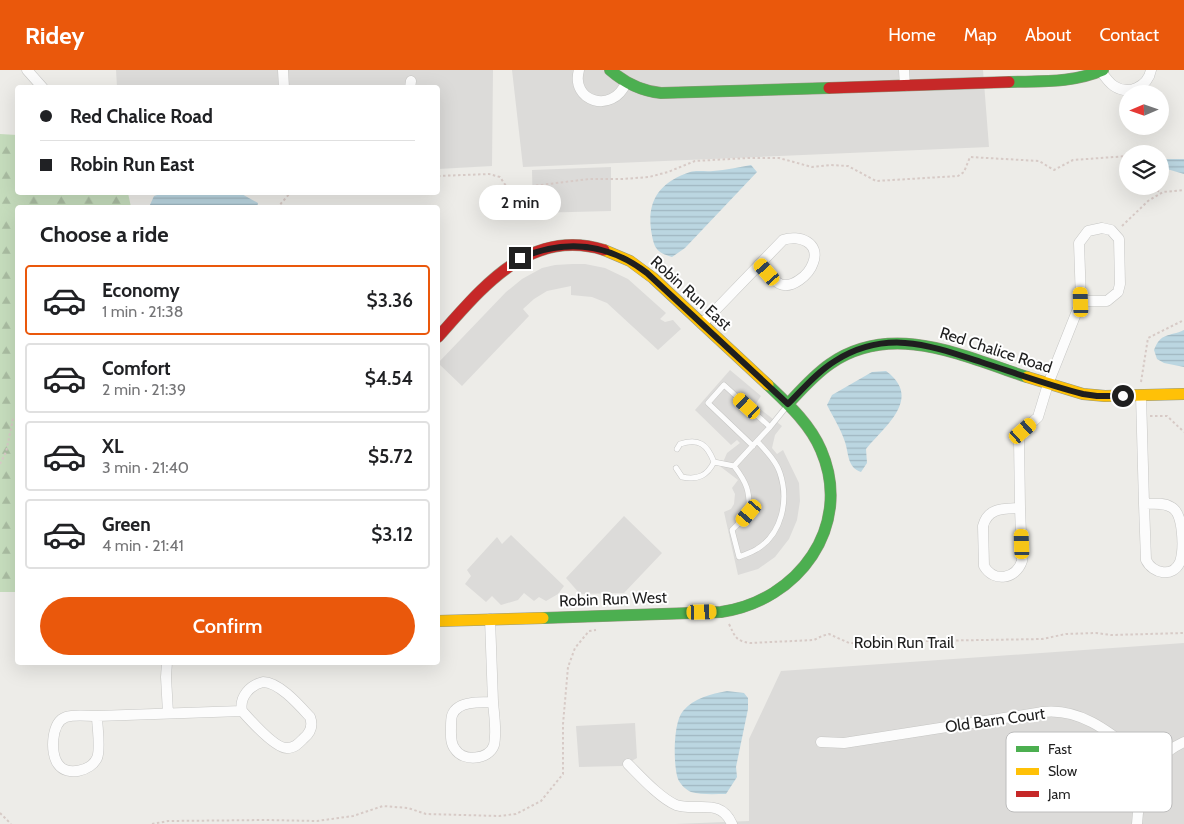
<!DOCTYPE html>
<meta charset="utf-8">
<style>
body{margin:0;font-family:Cabin,sans-serif;background:#f6f6f6;color:#202124;height:100vh;display:flex;flex-direction:column;font-size:19px;white-space:nowrap}
*{box-sizing:border-box;margin:0}
p{font-size:16px;color:#757577}
.icon{flex:none;width:28px;height:28px;fill:none;stroke:currentColor;stroke-width:2;stroke-linecap:round;stroke-linejoin:round}
.map{position:relative;flex:1;overflow:hidden}
.details{position:absolute;left:15px;top:135px;width:425px;height:460px;display:flex;flex-direction:column;background:#fff;border-radius:5px;box-shadow:0 5px 20px #0002}
.details>*{flex:none}
.top-card{position:absolute;left:15px;top:15px;width:425px;height:110px;border-radius:5px;box-shadow:0 5px 20px #0002;display:grid;align-content:center;height:110px;padding:0 25px;background:#fff}
.needle{width:32px;rotate:268deg}
.tools{position:absolute;left:1119px;top:15px;display:grid;gap:10px}
.tools a{display:grid;place-items:center;width:50px;height:50px;border-radius:50%;background:#fff;box-shadow:0 5px 20px #0002;font-size:25px}
.end{position:absolute;width:22px;height:22px;margin:-11px;border:6px solid #1f1f1f;background:#fff;box-shadow:0 0 0 2px #fff}
.from{border-radius:50%}
.bubble{position:absolute;height:35px;border-radius:18px;background:#fff;box-shadow:0 5px 20px #0002;font-size:16px;font-weight:600;line-height:35px;text-align:center}
.car{position:absolute;width:15px;height:30px;margin:-15px -8px;border-radius:6px;box-shadow:0 0 4px 1px #0007;background:linear-gradient(#f5c518 24%,#345 0 40%,#f5c518 0 76%,#345 0 86%,#f5c518 0)}
.top-card b{display:flex;align-items:center;gap:18px;height:48px;font-size:19px}
.top-card b+b{border-top:1px solid #e0e0e0}
.top-card i{width:12px;height:12px;background:#202124}
ul{padding:0;list-style:none}
li{display:flex;align-items:center;gap:15px;height:70px;margin:0 10px 8px;padding:0 15px;border:2px solid #e0e0e0;border-radius:5px}
li div{flex:1}
li b{display:block;font-size:19px}
li em{font-style:normal;font-weight:600}
li.on{border-color:#ea580c}
li>.icon{width:45px;height:45px;stroke-width:1.5}
h2{padding:0 25px;font-size:22px;line-height:60px}
.action{display:flex;gap:10px;margin-top:auto;padding:10px 25px}
.action a{flex:1;height:58px;border-radius:30px;background:#ea580c;color:#fff;font-size:20px;font-weight:600;line-height:58px;text-align:center}
header{display:flex;align-items:center;gap:30px;box-sizing:border-box;height:70px;padding:0 25px;background:#ea580c;color:#fff}
header strong{font-size:24px}
nav{display:flex;gap:28px;margin-inline-start:auto;font-size:18px}
.map>svg:first-child{display:block}
.residential{fill:#dcdbd9}
.forest{fill:url(#forest-firs)}
.water{fill:url(#water-rules)}
.lines{fill:none;stroke-linecap:round;stroke-linejoin:round}
.lane-casing{stroke:#c6c6c4;stroke-width:6}
.street-casing{stroke:#c6c6c4;stroke-width:11}
.fast-casing{stroke:#94987f;stroke-width:12}
.slow-casing{stroke:#94987f;stroke-width:12}
.jam-casing{stroke:#94987f;stroke-width:12}
.path{stroke:#d7cac6;stroke-width:2;stroke-dasharray:2.5 2.5;stroke-linecap:butt}
.lane{stroke:#fcfcfc;stroke-width:5}
.street{stroke:#fcfcfc;stroke-width:10}
.fast{stroke:#4caf50;stroke-width:11}
.slow{stroke:#ffc107;stroke-width:11}
.jam{stroke:#c62828;stroke-width:11}
.route{stroke:#1f1f1f;stroke-width:6}
.labels{text-anchor:middle;dominant-baseline:central;stroke-width:4;stroke-linejoin:round;paint-order:stroke}
.street-label{font-size:16px;fill:#1f1f1f;stroke:#fff}
.key{fill:#fff;stroke:#bcbcbc;stroke-width:1}
.key-label{font-size:14px;fill:#1f1f1f}
</style>
<header>
<strong>Ridey</strong>
<nav><a>Home</a><a>Map</a><a>About</a><a>Contact</a></nav>
</header>
<div class="map">
<svg width="1184" height="754" viewBox="0 0 1184 754">
<defs>
<pattern id="forest-firs" width="22" height="20" patternUnits="userSpaceOnUse" patternTransform="scale(1.25)"><rect width="22" height="20" fill="#c6ddbd"/><path d="M5 1l3.5 6h-7zM16 11l3.5 6h-7z" fill="#aabda2"/></pattern>
<pattern id="water-rules" width="6" height="5" patternUnits="userSpaceOnUse" patternTransform="scale(1.25)"><rect width="6" height="5" fill="#bbd6e1"/><path d="M0 2.5h6" fill="none" stroke="#a0b7c1"/></pattern>
</defs>
<rect width="100%" height="100%" fill="#edece8"/>
<!-- residential -->
<path class="residential" d="M116,0H493L492,96L438,99V18L117,17Z
M512,0H983L989,77L523,97Z
M611,97V141L533,143L532,100Z
M572,194H585L605,198L628,209L666,243L660,249L665,252L673,250L681,259L658,280L607,233L592,227L571,225V216L547,221L534,229L523,239L529,246L462,316L438,293L506,222L522,209L542,198L555,195Z
M730,300L761,326L755,335L782,356L775,365L772,378L777,384L783,380L799,413L800,431L797,450L789,469L775,487L758,499L738,505L724,442L731,439L734,434L735,424L732,418L738,410L721,397L727,383L740,373L737,370L731,375L695,340Z
M624,446L662,483L624,523L580,524L566,508Z
M511,465L564,516L558,524L546,531L539,527L534,531L524,523L518,530L501,535L492,526L486,532L465,514L471,506L467,500L497,467L502,474Z
M1184,573V754H675L749,751V669L781,601Z
M635,653L637,688L622,696L579,697L576,656Z"/>
<!-- forest -->
<path class="forest" d="M0,64L17,65L18,122L128,123L131,137L18,138L17,522H0Z"/>
<!-- water -->
<path class="water" d="M1161,89H1184V104L1160,97Z
M751,95L757,102L685,178L672,187C655,182 654,177 651,160C647,129 661,112 690,102C697,100 706,102 713,101C726,100 739,97 751,95Z
M166,122L240,123L258,133L257,138L149,137L154,126Z
M1184,260V297L1164,293L1157,289L1154,280C1161,262 1169,267 1184,260Z
M886,301C923,328 885,356 866,379L867,393L861,402C847,397 849,384 845,372C841,359 833,347 827,335L832,325L872,302Z
M727,621L744,623L748,628V639L736,697L737,707L726,724C715,724 701,725 691,722C686,720 680,714 678,709C673,695 673,652 683,641C694,628 711,624 727,621Z"/>
<g class="lines">
<defs>
<path id="lane" d="M770,357L787,336
M757,371C766,381 776,391 780,403C789,430 782,464 757,479C751,483 745,484 739,487L732,460L749,443C750,421 747,413 734,396Z
M753,376L708,333L724,315L770,357L757,371
M714,392L734,396
M676,398L682,407C698,410 707,406 714,392C707,374 699,368 680,374L677,379"/>
<path id="street" d="M27,0L43,18
M283,0L284,18
M579,0C570,31 612,45 626,13
M904,0L905,16
M1101,1C1105,7 1108,12 1114,16C1129,26 1148,16 1151,0
M410,18L411,11
M1102,158L1111,160L1119,169L1120,214L1118,222L1107,231H1081L1079,173L1088,161Z
M702,254L783,170C799,164 821,173 813,193C809,205 792,219 780,214C772,210 766,201 761,195
M1141,325L1144,434
M1144,434C1152,434 1163,432 1171,437C1184,443 1184,480 1180,492C1173,508 1153,504 1146,490Z
M1020,438L1019,369L1023,361L1038,347L1048,314L1081,231
M1020,438L1022,491C1016,509 994,513 984,496L983,456C988,437 1004,439 1020,438Z
M490,549L493,632
M167,592L166,607L168,643
M263,612C279,612 299,635 310,647C313,655 311,662 304,668C299,673 295,678 287,678C276,679 250,650 242,641C239,627 250,615 263,612Z
M493,632C494,645 497,662 494,675C489,690 463,692 455,679C450,673 451,665 451,657C451,648 451,642 459,637C468,631 483,633 493,632Z
M97,646C97,656 101,679 97,688C91,701 67,707 58,694C50,684 51,652 66,647C75,644 87,646 97,646Z
M97,646L242,641
M821,672L844,673L1043,642C1087,637 1120,672 1153,696
M628,694C641,707 660,728 676,735C697,742 720,727 732,754
M1137,754C1139,719 1150,687 1184,672"/>
<path id="fast" d="M610,0C625,13 641,21 661,23L829,18
M1009,12C1042,11 1073,13 1103,0
M788,334C801,320 814,305 830,294C892,251 963,286 1027,307
M543,548L721,542C798,531 854,456 821,380C810,354 788,334 768,315"/>
<path id="slow" d="M604,180L630,191L653,208L768,315
M1027,307L1083,324L1105,326L1184,324
M438,551L543,548"/>
<path id="jam" d="M829,18L1009,12
M438,267C482,218 529,157 604,180"/>
</defs>
<!-- lane casing -->
<use href="#lane" class="lane-casing"/>
<!-- street casing -->
<use href="#street" class="street-casing"/>
<!-- fast casing -->
<use href="#fast" class="fast-casing"/>
<!-- slow casing -->
<use href="#slow" class="slow-casing"/>
<!-- jam casing -->
<use href="#jam" class="jam-casing"/>
<!-- path -->
<path class="path" d="M438,106L489,104L500,107L508,119L589,109H623L649,107L668,102L695,91L748,88H779L812,97L830,95L848,96L876,111L958,106L964,102L970,87L1039,91L1054,100L1073,90L1128,86
M1154,116L1158,121L1161,122
M277,138L291,122
M1122,156L1148,131L1163,122L1184,120
M1141,312L1148,268L1184,250
M1150,346H1167L1184,362
M0,394L6,382L13,349L18,346
M729,554C735,566 735,571 750,573L814,570L822,566L829,564L849,573L894,575L924,571L1042,569L1066,564L1096,563L1111,565L1184,563
M0,743L11,754
M152,754L168,751L266,750L317,751L353,746L383,736L408,738L426,744L499,746L516,744L541,731L563,704V654L568,597L575,578L589,561L596,560"/>
<!-- lane -->
<use href="#lane" class="lane"/>
<!-- street -->
<use href="#street" class="street"/>
<!-- fast -->
<use href="#fast" class="fast"/>
<!-- slow -->
<use href="#slow" class="slow"/>
<!-- jam -->
<use href="#jam" class="jam"/>
</g>
<g class="lines">
<!-- route -->
<path class="route" d="M520,188C565,169 608,173 647,203L788,334C803,319 817,302 835,291C886,259 929,275 981,292C1015,303 1048,315 1083,324L1097,326H1123"/>
</g>
<g class="labels">
<!-- street labels -->
<g class="street-label">
<text transform="translate(691 223) rotate(42)">Robin Run East</text>
<text transform="translate(996 280) rotate(18)">Red Chalice Road</text>
<text transform="translate(613 529) rotate(-2)">Robin Run West</text>
<text x="904" y="572">Robin Run Trail</text>
<text transform="translate(995 650) rotate(-8)">Old Barn Court</text>
</g>
</g>
<!-- legend -->
<rect x="1006" y="662" width="166" height="80" rx="8" class="key"/>
<rect x="1016" y="676" width="23" height="6" fill="#4caf50"/>
<rect x="1016" y="698" width="23" height="7" fill="#ffc107"/>
<rect x="1016" y="721" width="23" height="6" fill="#c62828"/>
<g class="key-label">
<text x="1048" y="684">Fast</text>
<text x="1048" y="706">Slow</text>
<text x="1048" y="729">Jam</text>
</g>
</svg>
<div class="tools">
<a><svg class="needle" viewBox="-14 -14 28 28"><path d="M0-13l5 13h-10z" fill="#e53935"/><path d="M0 13l5-13h-10z" fill="#757577"/></svg></a>
<a><svg class="icon" aria-label="layers" viewBox="0 0 24 24"><path d="M12 4l9 5-9 5-9-5zM3 14l9 5 9-5"/></svg></a>
</div>
<i class="end from" style="left:1123px;top:326px"></i>
<i class="end" style="left:520px;top:188px"></i>
<div class="bubble" style="left:479px;top:115px;width:82px">2 min</div>
<i class="car" style="left:767px;top:202px;rotate:319deg"></i>
<i class="car" style="left:1081px;top:232px;rotate:358deg"></i>
<i class="car" style="left:747px;top:336px;rotate:312deg"></i>
<i class="car" style="left:1023px;top:361px;rotate:49deg"></i>
<i class="car" style="left:749px;top:443px;rotate:220deg"></i>
<i class="car" style="left:1022px;top:474px;rotate:358deg"></i>
<i class="car" style="left:702px;top:542px;rotate:88deg"></i>
<div class="top-card">
<b><i class="from"></i>Red Chalice Road</b>
<b><i></i>Robin Run East</b>
</div>
<section class="details">
<h2>Choose a ride</h2>
<ul>
<li class="on"><svg class="icon" aria-label="car" viewBox="0 0 24 24"><path d="M5 17H2v-5l4-1 3-4h7l3 4 3 1v5h-3M9 17h6M6 11h13"/><circle cx="7" cy="17" r="2"/><circle cx="17" cy="17" r="2"/></svg><div><b>Economy</b><p>1 min · 21:38</p></div><em>$3.36</em></li>
<li><svg class="icon" aria-label="car" viewBox="0 0 24 24"><path d="M5 17H2v-5l4-1 3-4h7l3 4 3 1v5h-3M9 17h6M6 11h13"/><circle cx="7" cy="17" r="2"/><circle cx="17" cy="17" r="2"/></svg><div><b>Comfort</b><p>2 min · 21:39</p></div><em>$4.54</em></li>
<li><svg class="icon" aria-label="car" viewBox="0 0 24 24"><path d="M5 17H2v-5l4-1 3-4h7l3 4 3 1v5h-3M9 17h6M6 11h13"/><circle cx="7" cy="17" r="2"/><circle cx="17" cy="17" r="2"/></svg><div><b>XL</b><p>3 min · 21:40</p></div><em>$5.72</em></li>
<li><svg class="icon" aria-label="car" viewBox="0 0 24 24"><path d="M5 17H2v-5l4-1 3-4h7l3 4 3 1v5h-3M9 17h6M6 11h13"/><circle cx="7" cy="17" r="2"/><circle cx="17" cy="17" r="2"/></svg><div><b>Green</b><p>4 min · 21:41</p></div><em>$3.12</em></li>
</ul>
<div class="action"><a>Confirm</a></div>
</section>
</div>
